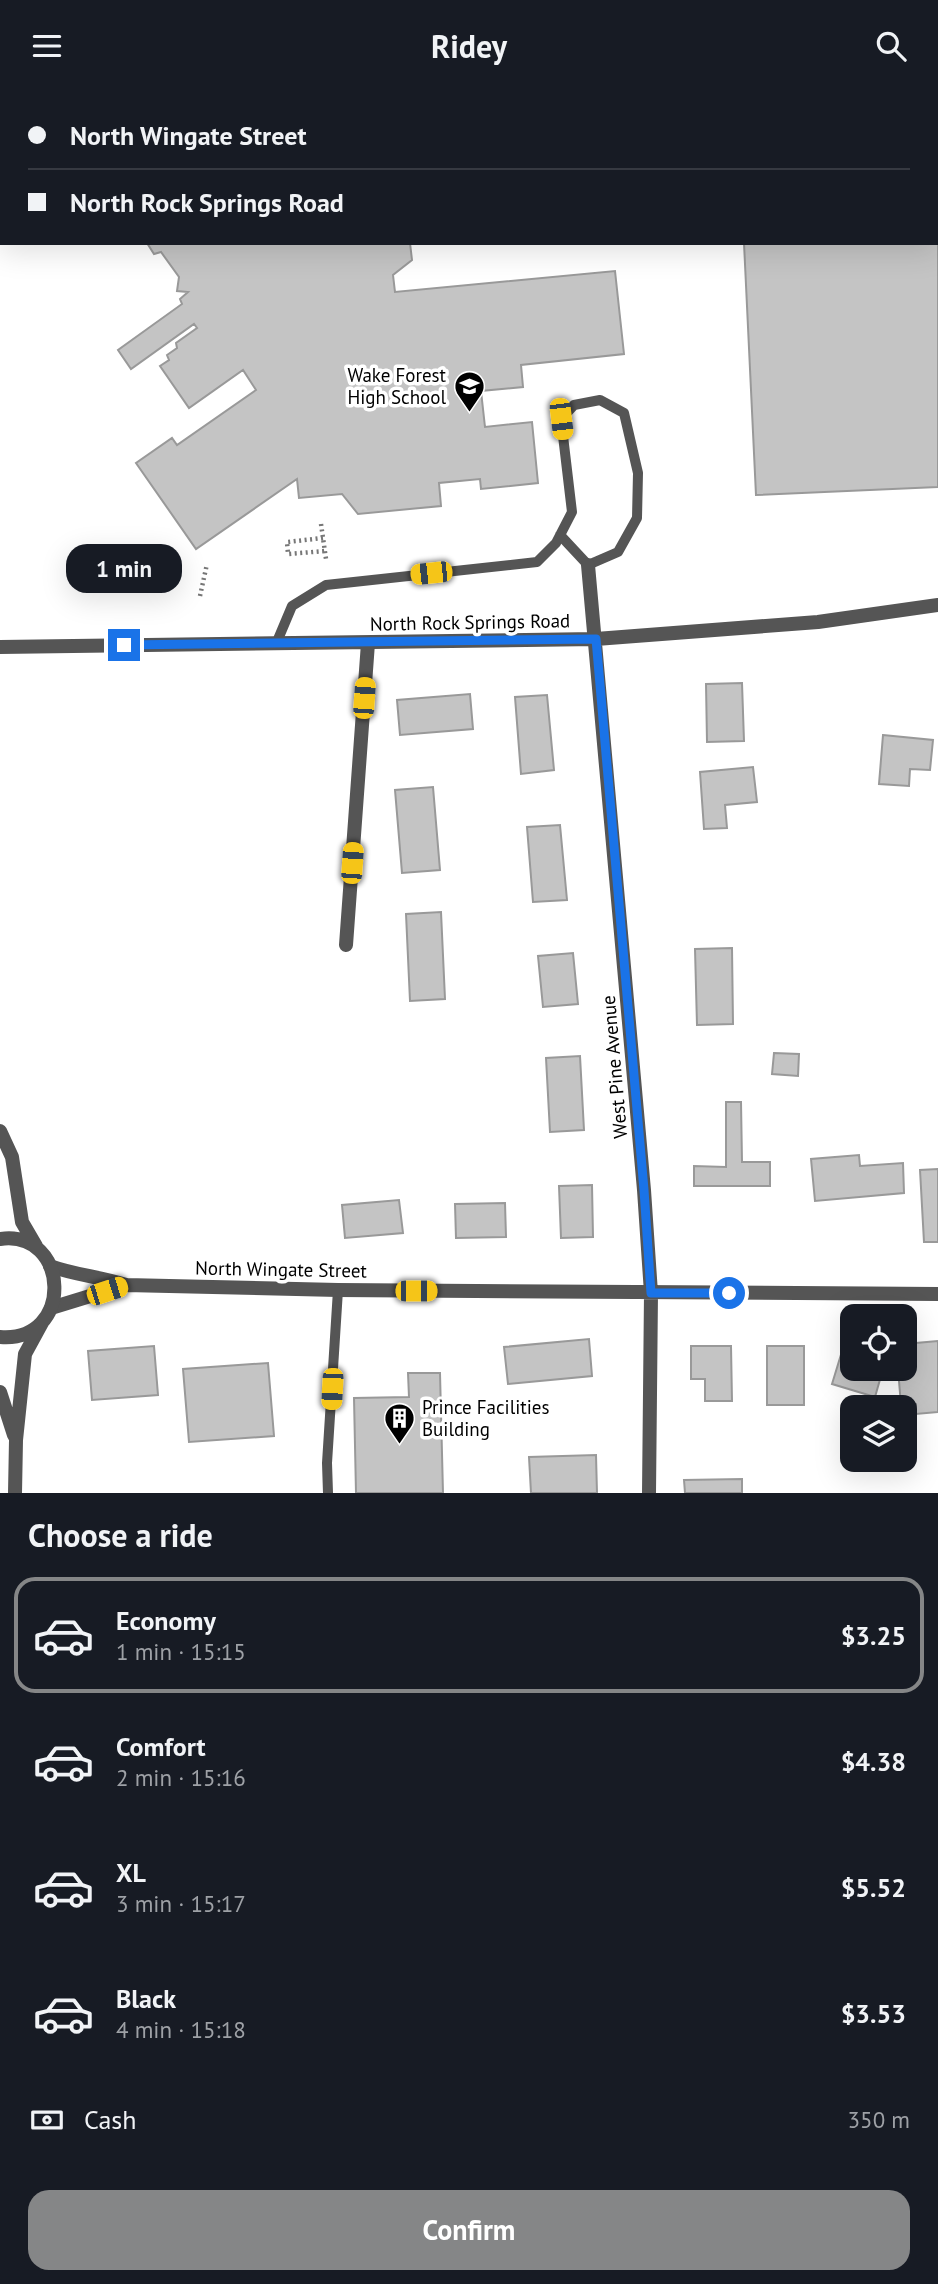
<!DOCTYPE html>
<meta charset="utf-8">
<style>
body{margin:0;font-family:"PT Sans",sans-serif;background:#242831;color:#f1f3f6;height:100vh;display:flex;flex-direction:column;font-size:26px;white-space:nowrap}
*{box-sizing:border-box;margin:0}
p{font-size:23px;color:#9ea1a6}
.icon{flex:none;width:38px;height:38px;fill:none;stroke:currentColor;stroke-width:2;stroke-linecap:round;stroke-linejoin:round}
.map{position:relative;height:1402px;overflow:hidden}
.drawer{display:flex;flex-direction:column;background:#171b24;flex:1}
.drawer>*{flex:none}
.hud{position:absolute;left:0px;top:0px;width:938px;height:154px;box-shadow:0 7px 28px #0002;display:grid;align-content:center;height:154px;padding:0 28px;background:#171b24}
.buttons{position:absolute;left:840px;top:1213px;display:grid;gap:14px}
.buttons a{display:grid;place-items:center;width:77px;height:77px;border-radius:14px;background:#171b24;box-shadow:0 7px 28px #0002;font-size:35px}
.end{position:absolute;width:32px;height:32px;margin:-16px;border:9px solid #1a73e8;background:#fff;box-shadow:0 0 0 4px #fff}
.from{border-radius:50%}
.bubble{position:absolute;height:49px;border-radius:21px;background:#171b24;box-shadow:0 7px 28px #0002;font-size:23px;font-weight:800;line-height:49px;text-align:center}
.car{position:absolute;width:21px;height:42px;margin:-21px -10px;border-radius:9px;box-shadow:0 0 5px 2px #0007;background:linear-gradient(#f5c518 24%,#345 0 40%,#f5c518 0 76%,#345 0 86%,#f5c518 0)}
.hud b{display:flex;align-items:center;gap:24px;height:66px;font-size:26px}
.hud b+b{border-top:2px solid #363941}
.hud i{width:18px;height:18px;background:#f1f3f6}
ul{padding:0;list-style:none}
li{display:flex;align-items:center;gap:21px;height:116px;margin:0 14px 10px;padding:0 14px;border:4px solid transparent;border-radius:21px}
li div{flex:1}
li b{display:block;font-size:26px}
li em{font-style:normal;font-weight:800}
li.current{border-color:#858687}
li>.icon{width:63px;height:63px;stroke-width:1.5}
h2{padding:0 28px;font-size:32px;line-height:84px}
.pay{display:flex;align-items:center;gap:18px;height:77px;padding:0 28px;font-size:26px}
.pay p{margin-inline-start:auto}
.button{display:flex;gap:14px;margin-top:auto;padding:14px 28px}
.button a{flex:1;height:80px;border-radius:21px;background:#858687;color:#fff;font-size:28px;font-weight:800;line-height:80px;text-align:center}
header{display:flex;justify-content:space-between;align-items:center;height:91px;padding:0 28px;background:#171b24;font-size:32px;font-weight:800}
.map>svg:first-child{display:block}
.building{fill:#c4c4c4;stroke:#999;stroke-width:2}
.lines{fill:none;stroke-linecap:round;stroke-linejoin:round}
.path{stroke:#777;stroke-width:4.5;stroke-dasharray:2 3.5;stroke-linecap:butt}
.service{stroke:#555;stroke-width:10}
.minor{stroke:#555;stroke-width:14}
.tertiary{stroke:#555;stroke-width:14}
.route{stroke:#1a73e8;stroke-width:9}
.labels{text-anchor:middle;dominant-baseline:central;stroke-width:7;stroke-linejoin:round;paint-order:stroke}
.poi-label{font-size:19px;fill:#000;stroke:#fff;text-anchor:end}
.street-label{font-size:19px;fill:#000;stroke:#fff}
</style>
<header><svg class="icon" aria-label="menu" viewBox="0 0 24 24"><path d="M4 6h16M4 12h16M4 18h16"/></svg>Ridey<svg class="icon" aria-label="search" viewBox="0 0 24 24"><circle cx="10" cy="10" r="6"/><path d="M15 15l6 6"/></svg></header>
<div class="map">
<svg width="938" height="1402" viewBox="0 0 938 1402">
<rect width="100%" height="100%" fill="#fff"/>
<!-- building -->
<path class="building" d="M81,0H275L276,2H82Z
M398,0H471L472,2H399Z
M936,141H938V396L756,404L744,152H936Z
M147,152H410L412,169L393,184L395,201L615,180L624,263L521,274L523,296L481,300L485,336L532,331L538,392L481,398L480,388L439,392L441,415L358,423L342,403L299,407L297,388L196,458L136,372L172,347L177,354L256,299L243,279L189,317L160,275L169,269L167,264L177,257L176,252L197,237L194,233L131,278L118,259L182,213L180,208L188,201L177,200L179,186L161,161L154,163Z
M742,592L744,650L707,651L706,593Z
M470,603L473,638L400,644L397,609Z
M547,604L554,679L521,683L515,606Z
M883,644L933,649L930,679L910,678L909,695L879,693Z
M753,676L757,711L725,714L727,737L704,738L700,681Z
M433,696L440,779L402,782L395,699Z
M560,734L567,809L533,811L527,736Z
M441,821L445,908L410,910L406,823Z
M732,857L733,933L697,934L695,858Z
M573,862L578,913L543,916L538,865Z
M774,962L799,963L798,985L772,983Z
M580,965L584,1039L550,1041L546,967Z
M726,1011H741L742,1071H770V1095H694V1075L726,1076Z
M859,1064L860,1075L903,1072L904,1102L815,1110L811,1068Z
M938,1078V1151H924L920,1079Z
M592,1094L593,1146L561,1147L559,1095Z
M399,1109L403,1142L345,1147L342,1114Z
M505,1112L506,1146L456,1147L455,1113Z
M589,1248L592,1285L508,1293L504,1256Z
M938,1250V1321L916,1323V1313L901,1314L898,1278H905V1253Z
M154,1255L158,1304L92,1309L88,1260Z
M691,1255H731L732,1310H705V1288H691Z
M767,1255H804V1314H767Z
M843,1257L852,1260V1278H883L875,1306L832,1293Z
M268,1272L274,1345L189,1351L183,1278Z
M408,1282H440L443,1402H356L354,1307L409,1306Z
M596,1364L597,1402H531L529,1366Z
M742,1388V1402H685L684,1389Z"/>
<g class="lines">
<!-- path -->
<path class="path" d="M321,433L326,468
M323,447L287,451L288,463L325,460
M200,505L207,473"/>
<!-- service -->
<path class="service" d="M276,553L292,515L326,494L537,471L556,452L572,421L561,328L574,314L600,309L624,322L638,382L637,427L618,461L588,474L560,444
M328,1402L327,1372L338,1199"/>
<!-- minor -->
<path class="minor" d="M588,474L644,1099L651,1202L649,1402
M0,556L596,548L818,531L938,514
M346,854L368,552
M50,1175C75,1184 101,1186 126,1194L338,1199L938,1203
M51,1217L126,1194"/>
<!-- tertiary -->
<path class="tertiary" d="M0,1040L12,1066L22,1131L36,1155
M0,1148C70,1138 75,1252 0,1246
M0,1301L14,1344
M15,1402L16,1349L25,1263L43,1230"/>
</g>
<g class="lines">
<!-- route -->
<path class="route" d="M124,554L596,548L644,1099L651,1202H729"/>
</g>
<!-- icons -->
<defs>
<symbol id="school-pin" viewBox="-11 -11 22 30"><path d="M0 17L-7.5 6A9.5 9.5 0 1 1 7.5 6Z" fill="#000" stroke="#fff"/><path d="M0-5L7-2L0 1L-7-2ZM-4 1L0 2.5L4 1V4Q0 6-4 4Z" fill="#fff"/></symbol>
<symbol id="building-pin" viewBox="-11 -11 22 30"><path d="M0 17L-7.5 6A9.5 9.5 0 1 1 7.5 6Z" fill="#000" stroke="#fff"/><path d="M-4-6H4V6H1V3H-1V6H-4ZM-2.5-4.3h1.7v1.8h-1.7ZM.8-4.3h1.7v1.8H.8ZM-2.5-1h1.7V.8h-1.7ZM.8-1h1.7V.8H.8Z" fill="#fff"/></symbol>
</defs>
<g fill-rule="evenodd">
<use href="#school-pin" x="452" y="278" width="35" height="47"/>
<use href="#building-pin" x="382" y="1310" width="35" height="47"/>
</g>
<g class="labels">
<!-- poi labels -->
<g class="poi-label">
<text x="446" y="284">Wake Forest<tspan x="446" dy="22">High School</tspan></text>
<text x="422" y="1316" text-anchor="start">Prince Facilities<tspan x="422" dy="22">Building</tspan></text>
</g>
<!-- street labels -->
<g class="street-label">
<text transform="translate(470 531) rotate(-1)">North Rock Springs Road</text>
<text transform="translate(614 976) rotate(-95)">West Pine Avenue</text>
<text transform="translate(281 1178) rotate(1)">North Wingate Street</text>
</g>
</g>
</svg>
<div class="buttons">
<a><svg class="icon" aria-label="locate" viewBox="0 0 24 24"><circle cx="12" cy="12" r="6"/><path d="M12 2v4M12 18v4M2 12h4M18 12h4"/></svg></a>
<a><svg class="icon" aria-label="layers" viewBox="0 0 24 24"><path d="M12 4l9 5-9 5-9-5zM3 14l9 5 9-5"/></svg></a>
</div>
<i class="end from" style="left:729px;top:1202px"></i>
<i class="end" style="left:124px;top:554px"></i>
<div class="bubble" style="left:66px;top:453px;width:116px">1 min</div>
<i class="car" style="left:561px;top:328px;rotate:173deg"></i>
<i class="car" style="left:431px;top:482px;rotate:264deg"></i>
<i class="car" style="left:364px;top:607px;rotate:4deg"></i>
<i class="car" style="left:352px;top:772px;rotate:4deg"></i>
<i class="car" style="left:107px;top:1200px;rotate:72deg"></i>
<i class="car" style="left:416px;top:1200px;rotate:90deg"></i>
<i class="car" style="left:332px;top:1298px;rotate:183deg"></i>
<div class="hud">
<b><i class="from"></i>North Wingate Street</b>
<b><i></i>North Rock Springs Road</b>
</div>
</div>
<section class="drawer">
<h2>Choose a ride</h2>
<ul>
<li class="current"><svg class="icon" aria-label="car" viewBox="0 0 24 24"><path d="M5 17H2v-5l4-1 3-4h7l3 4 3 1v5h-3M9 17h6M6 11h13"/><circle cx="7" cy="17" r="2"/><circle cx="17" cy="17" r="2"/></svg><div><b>Economy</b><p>1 min · 15:15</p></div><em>$3.25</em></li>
<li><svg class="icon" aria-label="car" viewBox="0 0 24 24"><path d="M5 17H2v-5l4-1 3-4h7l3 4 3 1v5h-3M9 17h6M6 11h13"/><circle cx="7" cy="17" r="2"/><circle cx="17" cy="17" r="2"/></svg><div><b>Comfort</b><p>2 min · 15:16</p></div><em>$4.38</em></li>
<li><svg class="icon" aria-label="car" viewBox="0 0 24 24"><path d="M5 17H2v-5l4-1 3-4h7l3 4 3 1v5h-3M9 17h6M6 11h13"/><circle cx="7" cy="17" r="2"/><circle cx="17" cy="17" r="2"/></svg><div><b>XL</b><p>3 min · 15:17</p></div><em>$5.52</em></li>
<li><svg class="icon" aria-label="car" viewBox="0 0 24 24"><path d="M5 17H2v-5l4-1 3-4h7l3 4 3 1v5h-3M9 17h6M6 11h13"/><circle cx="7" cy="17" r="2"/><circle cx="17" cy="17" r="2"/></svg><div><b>Black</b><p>4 min · 15:18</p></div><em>$3.53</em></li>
</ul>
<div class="pay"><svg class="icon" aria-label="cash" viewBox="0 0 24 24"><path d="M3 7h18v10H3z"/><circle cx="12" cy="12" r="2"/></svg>Cash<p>350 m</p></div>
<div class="button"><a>Confirm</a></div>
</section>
